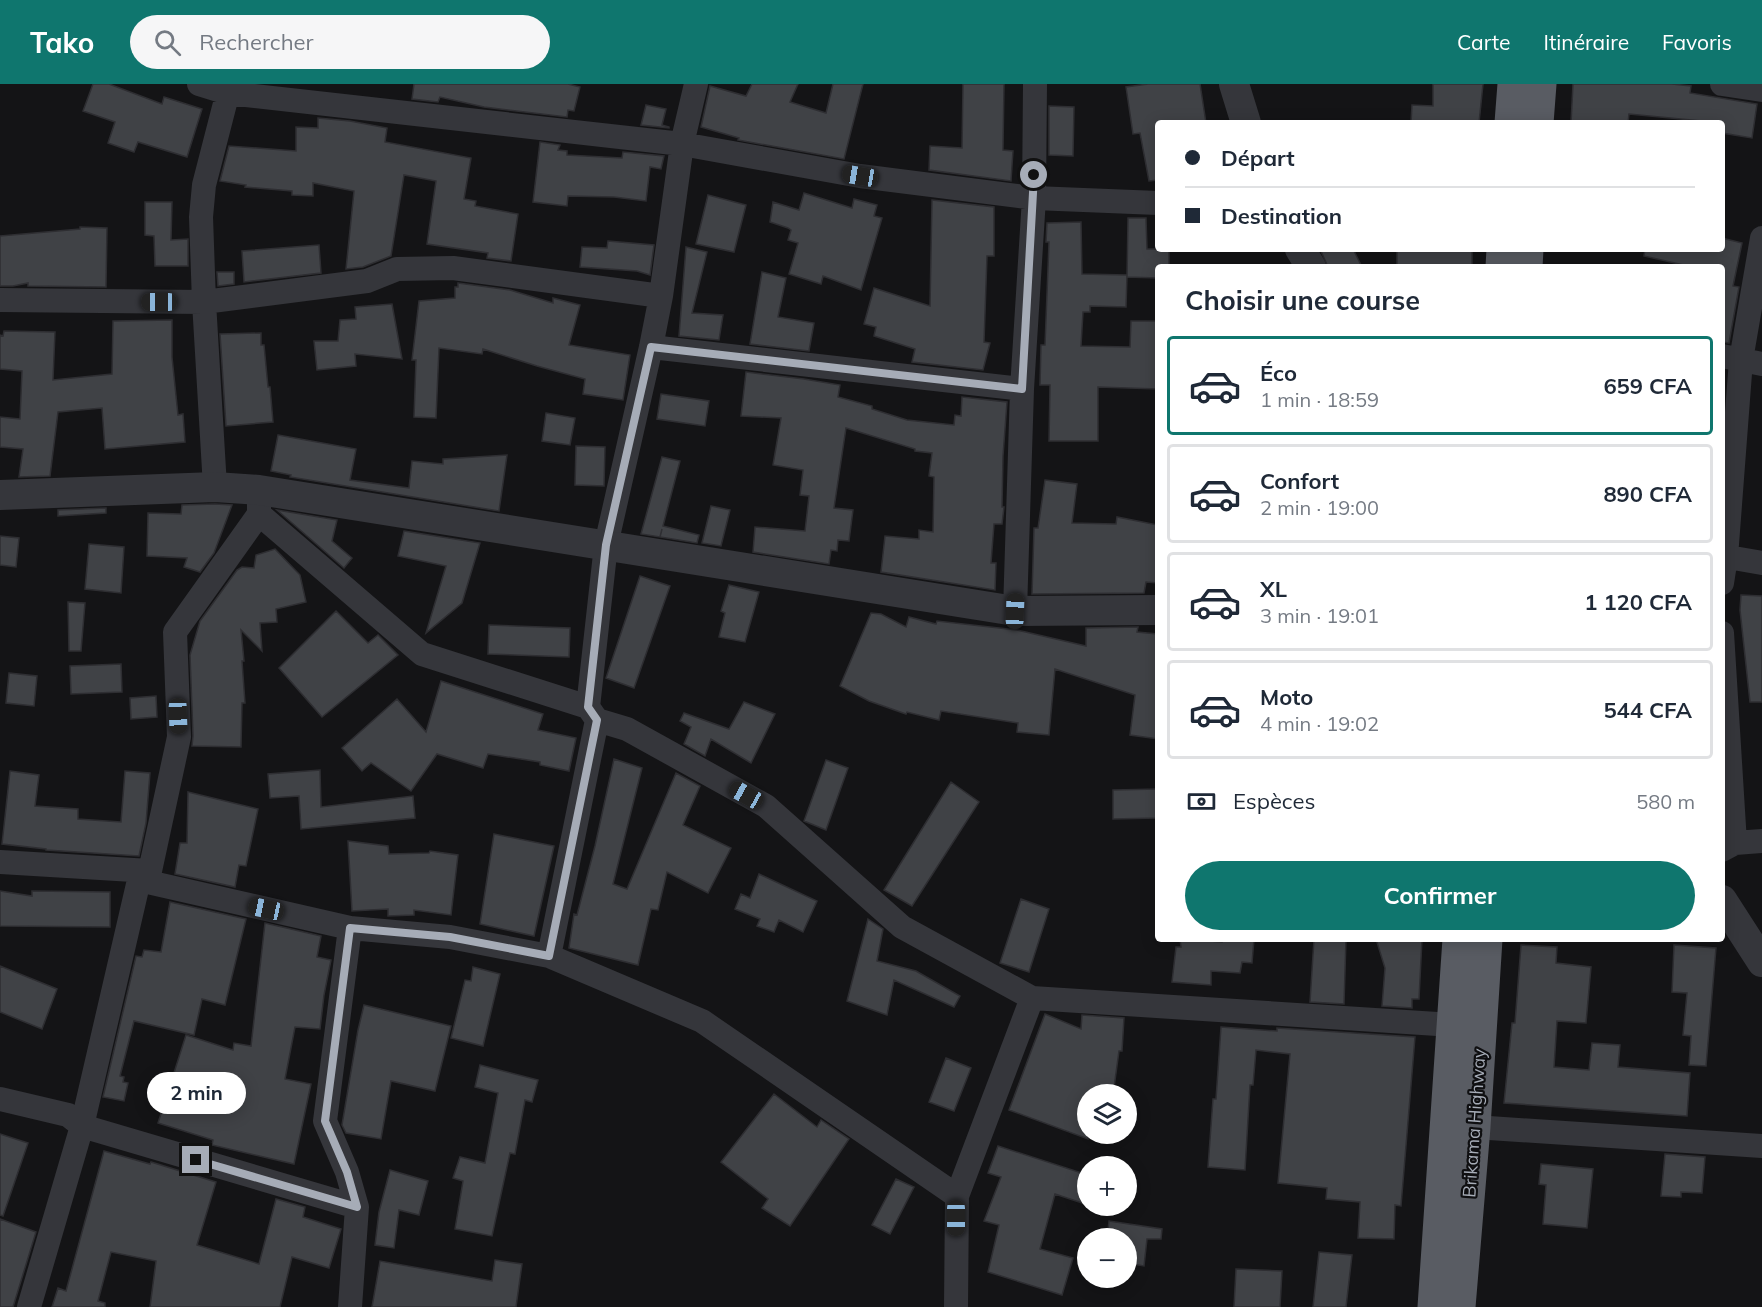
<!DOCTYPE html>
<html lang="fr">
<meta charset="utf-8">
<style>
body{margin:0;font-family:Mulish,sans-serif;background:#f6f6f7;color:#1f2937;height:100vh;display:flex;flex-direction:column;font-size:22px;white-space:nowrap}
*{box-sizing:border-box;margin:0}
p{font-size:20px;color:#747a83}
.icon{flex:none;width:33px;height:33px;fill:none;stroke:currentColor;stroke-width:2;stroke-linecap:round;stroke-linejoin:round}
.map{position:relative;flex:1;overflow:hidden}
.drawer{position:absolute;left:1155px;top:180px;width:570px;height:678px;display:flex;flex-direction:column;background:#fff;border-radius:6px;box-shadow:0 3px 15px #0003}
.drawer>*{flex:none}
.hud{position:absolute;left:1155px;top:36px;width:570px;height:132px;border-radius:6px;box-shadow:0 3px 15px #0003;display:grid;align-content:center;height:132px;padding:0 30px;background:#fff}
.tools{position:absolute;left:1077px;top:1000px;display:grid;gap:12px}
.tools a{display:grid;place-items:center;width:60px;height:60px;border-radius:50%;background:#fff;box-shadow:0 3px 15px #0003;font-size:30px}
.end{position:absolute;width:27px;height:27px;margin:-14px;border:8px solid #a6acb7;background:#111;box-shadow:0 0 0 3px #111}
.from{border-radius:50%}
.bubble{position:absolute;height:42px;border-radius:21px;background:#fff;box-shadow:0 3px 15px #0003;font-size:20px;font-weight:700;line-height:42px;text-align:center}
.car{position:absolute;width:18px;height:36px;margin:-18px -9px;border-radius:8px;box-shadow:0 0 4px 2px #0007;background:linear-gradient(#222 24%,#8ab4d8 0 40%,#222 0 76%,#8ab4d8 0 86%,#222 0)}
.hud b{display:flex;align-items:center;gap:21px;height:57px;font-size:22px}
.hud b+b{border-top:2px solid #e0e1e3}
.hud i{width:15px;height:15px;background:#1f2937}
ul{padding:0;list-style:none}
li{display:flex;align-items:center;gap:18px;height:99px;margin:0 12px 9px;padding:0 18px;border:3px solid #e0e1e3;border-radius:6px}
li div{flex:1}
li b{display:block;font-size:22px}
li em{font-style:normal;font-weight:700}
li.on{border-color:#0f766e}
li>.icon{width:54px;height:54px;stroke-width:1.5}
h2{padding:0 30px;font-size:27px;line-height:72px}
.pay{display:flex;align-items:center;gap:15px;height:66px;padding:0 30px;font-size:22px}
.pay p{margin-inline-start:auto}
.cta{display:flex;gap:12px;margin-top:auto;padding:12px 30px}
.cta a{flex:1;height:69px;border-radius:36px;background:#0f766e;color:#fff;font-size:24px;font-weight:700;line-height:69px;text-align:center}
header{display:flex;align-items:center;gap:36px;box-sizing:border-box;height:84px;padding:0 30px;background:#0f766e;color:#fff}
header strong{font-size:28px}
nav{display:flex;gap:33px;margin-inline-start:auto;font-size:21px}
.search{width:420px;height:54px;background:#f6f6f7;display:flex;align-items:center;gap:15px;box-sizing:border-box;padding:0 21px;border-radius:33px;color:#747a83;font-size:22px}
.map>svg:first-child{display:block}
.building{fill:#404246;stroke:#2e2e32;stroke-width:1.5}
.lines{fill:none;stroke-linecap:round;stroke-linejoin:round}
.minor{stroke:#35363b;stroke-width:24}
.tertiary{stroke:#35363b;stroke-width:30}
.trunk{stroke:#595c63;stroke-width:33}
.route{stroke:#a6acb7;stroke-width:8}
.labels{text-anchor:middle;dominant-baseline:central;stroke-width:4.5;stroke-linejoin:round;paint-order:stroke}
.street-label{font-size:18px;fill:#a6acb7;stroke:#0f0f11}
</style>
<header>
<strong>Tako</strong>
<div class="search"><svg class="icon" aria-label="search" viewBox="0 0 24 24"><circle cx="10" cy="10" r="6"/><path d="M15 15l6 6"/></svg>Rechercher</div>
<nav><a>Carte</a><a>Itinéraire</a><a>Favoris</a></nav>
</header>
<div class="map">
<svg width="1762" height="1223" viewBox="0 0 1762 1223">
<rect width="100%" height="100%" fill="#141416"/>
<!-- building -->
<path class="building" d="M93,0H109L162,20L164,13L202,25L187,73L138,58L134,68L108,59L115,38L83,27Z
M414,0H568L580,3L574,27L568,26L567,33L484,23L440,13L438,18L412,15Z
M752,0H798L790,18L826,29L833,0H863L844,75L738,56L739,54L701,43L710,2L746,12Z
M963,0H1004L1003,66L1013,67L1011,97L929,86L930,62L962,64Z
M1148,0H1200L1206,39H1158V96L1149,97L1140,49L1133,50L1126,3Z
M1433,0H1483L1479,39H1411L1412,21L1433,22Z
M1573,0H1672L1691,2L1690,9L1757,20L1752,54L1722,49V39L1629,30L1628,39H1571Z
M646,21L666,25L662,41L669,43V44L641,41Z
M1049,22L1074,23L1073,72L1049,71Z
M318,34L350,37L387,44L385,58L471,74L464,115L476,117L475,122L518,130L511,177L487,174L488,169L427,160L436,97L404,91L391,172L363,183L346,185L354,107L313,99V112L292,111V107L245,103L246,101L220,97L229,62L296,67V43L318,44Z
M540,58L560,61L558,66L567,67V71L622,74L623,68L664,72L661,85L650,83L646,117L614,113L568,112L567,122L533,118Z
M804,109L852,124L854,115L877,121L874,132L882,134L861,206L823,192L821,200L789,190L798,159L788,156L791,146L788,144L770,138L773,118L799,126Z
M708,111L746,121L734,168L696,160Z
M932,116L994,123V172H987L984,258L990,259L983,286L912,278L915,265L874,252L876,243L864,240L874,204L930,222Z
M145,118H172L171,156L188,155V182H155L154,152L145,151Z
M1128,134H1146L1147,165H1169V183H1158V194L1127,193Z
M1081,138L1082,190L1127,191L1126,223L1090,222V228H1083L1081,262L1130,263L1131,237H1158V305L1098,303V357H1049L1050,301H1040L1041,261H1045L1049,158H1046L1047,139Z
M80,143L107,144L106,203L28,202V199L13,202H0V152L80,145Z
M1722,154L1742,159L1733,202L1739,203L1729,259L1722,258V183H1692L1644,172L1645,165H1722Z
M608,157L654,161L650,191L637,187L580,183L582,163L607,164Z
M319,161L321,189L244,198L242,167Z
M686,163L707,168L692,229L723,231L719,256L679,252Z
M1320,165H1353L1362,183H1328Z
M1397,165H1472V183H1397Z
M217,188H234V200L218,202Z
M762,188L786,194L778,233L814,239L809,267L750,260Z
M458,199L510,206L553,219V214L580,221L569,261L630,271L623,316L583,310L585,295L537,282L483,265L482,270L439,264L436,334L414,333L416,276H412L419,217L455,214V203H458Z
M392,220L402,275L355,270L356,282L317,286L314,257H338L340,236L356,235L355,223Z
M172,236V273L178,331L183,330L185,358L105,365L102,324L58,328L50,392L19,393L23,365L0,363V333L20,335L22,287L0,285V251L3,252L4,247L55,248L53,296L112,290L113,237Z
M261,249V261H264L268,303H270L273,338L226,342L220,250Z
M746,288L804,295L840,301L838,313L872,322V325L907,336L954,341L955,331L961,332L962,313L1007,318L1003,372L1002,423H1004L1002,440H994L991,479H996L995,506L881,488L885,452L919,455V446L933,448L934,393L929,392L932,369L915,367V365L846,344L834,424L853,426L849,457L838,456L837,467L831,466L829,480L753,468L755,443L805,447L809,412L800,411L803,386L773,381L781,334L741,332Z
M661,310L709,317L705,342L657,335Z
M546,329L575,334L570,361L542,357Z
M278,351L356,365L350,396L409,404L412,377L443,380V375L507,371L499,427L290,393L291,391L271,387Z
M576,362L605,363L604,402L575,401Z
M662,373L680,377L663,442L699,451L697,459L660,453L662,445L660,453L641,450Z
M1045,396L1077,400L1072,439L1116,440L1117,433L1158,441V499L1146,498L1144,509L1032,510L1034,444H1038Z
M215,420L232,421L214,469L200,488L184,483L187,474L147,472L148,429L181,430L182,421Z
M711,422L730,426L721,462L702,459Z
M106,424V429L58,432V426Z
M277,426L337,436L332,457L352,474L344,484Z
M404,447L480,459L462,519L426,549L446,482L398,472Z
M0,452L19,454L16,483L0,481Z
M89,460L124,463L121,509L85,505Z
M275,465L300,491L306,518L276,525L277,538L260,539L262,567L241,546L244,577H242L245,619H242L241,663L192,662L193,652L190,571L200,537L237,486L242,483L254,484L256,471Z
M640,492L670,502L634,604L606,594Z
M729,501L759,508L745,558L719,553L725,529L721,527Z
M1741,511L1762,512V618H1750L1740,526Z
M68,518L85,519L81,567H69Z
M336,527L368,559L378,551L398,571L322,633L279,584Z
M871,529L881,530L906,543L909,533L936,540L937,537L1017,546L1086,562V544L1138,543L1137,548L1158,550V655L1130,651L1135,611L1055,585L1049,651L1017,648L1018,639L941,627L939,636L907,628L906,630L869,617L840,602Z
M489,541L570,544L569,573L488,570Z
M121,580L122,608L71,610L70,582Z
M9,589L37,592L34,622L6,619Z
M441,597L543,630L538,646L576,654L569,687L540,681V678L488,670L483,684L437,670L411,707L371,679L362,687L342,664L397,615L426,648Z
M156,612L157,633L131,635L130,614Z
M744,618L775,630L751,679L711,655L705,672L684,660L691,643L680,637L684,629L729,645Z
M614,675L642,684L613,800L627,805L676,689L700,702L683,741L731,764L708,809L667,788L658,826L651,825L638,881L569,864L574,830L577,831L595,762Z
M826,676L848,684L826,746L804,737Z
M320,686L321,723L413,712L415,734L301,745L299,712L270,714L268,690Z
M10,687L39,691L35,722L78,725V735L121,738L125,687L150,689L146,739L139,772L46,766V765L2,760Z
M951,698L979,718L912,822L884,806Z
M1158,705V734L1113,735V706Z
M188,708L258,725L246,782L239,781L235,803L175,790L180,759H187Z
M494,750L554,762L534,852L480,840Z
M348,757L388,762L389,770L429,769L430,767L458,771L451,831L414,826V831L388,832V825L352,827Z
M759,790L817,817L803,848L779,836L774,848L757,842L760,835L735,825L741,810L750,814Z
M0,807L32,812V807L110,808V843L0,842Z
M1021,815L1049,825L1029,888L1000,879Z
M170,818L246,835L225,921L202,915L194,951L134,937L120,992L124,993L123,998L128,999L124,1017L103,1013L136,872L142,873L144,866L161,868Z
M868,835L883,845L877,877L916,887L960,912L954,923L894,896L887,931L847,917Z
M265,839L321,852L317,873L331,876L324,911L320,945L295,943L285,995L311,1000L294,1080L212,1061L213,1056L158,1039L186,951L233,966L234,959L251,962Z
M1180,855L1222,858V855H1254L1252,879L1242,878L1240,889L1211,887V901L1172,898L1176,863H1181Z
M1314,855H1346L1344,920L1310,918Z
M1376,855H1422L1419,915H1412V924L1382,922L1385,884Z
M1521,861L1557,863L1556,879L1591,883L1586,939L1557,937L1554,983L1589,986L1592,959L1620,961L1618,983L1690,989L1687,1032L1504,1019L1512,939H1515Z
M1674,861L1716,864L1706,982L1689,981L1691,952L1683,951L1687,909L1672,908Z
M0,882L57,905L42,945L0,928Z
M473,883L500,890L483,962L451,954L465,896L471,897Z
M364,921L451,942L435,1007L391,997L381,1055L346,1049L342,1041L358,946Z
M1045,930L1081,945L1082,931L1124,934L1122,967H1119L1113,1011H1088V1055L1009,1026Z
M1221,943L1277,947V944L1415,953L1401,1122L1395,1121L1394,1155L1358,1154L1360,1118L1326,1115L1327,1104L1278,1099L1290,970L1256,966L1253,1001H1250L1245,1086L1208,1083L1213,1015H1216Z
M946,974L971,984L954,1027L929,1018Z
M480,981L538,996L532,1018L525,1016L515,1070L510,1069L492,1152L455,1145L463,1097L453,1094L460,1073L485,1079L498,1009L475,1003Z
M774,1010L817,1043L821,1036L849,1055L790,1142L762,1124L768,1115L721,1078Z
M0,1050L28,1059L3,1132L0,1131Z
M998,1062L1088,1091V1121L1055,1110L1040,1165L1073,1174L1062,1211L988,1188L999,1141L984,1137L1001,1093L988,1089Z
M104,1067L150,1080L151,1078L216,1098L197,1161L259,1180L276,1115L305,1123L303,1133L341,1145L329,1184L292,1173L280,1223H150L156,1177L111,1168L98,1217L105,1219V1223H52L58,1204L66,1207Z
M1665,1070L1705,1073L1702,1109L1681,1108V1113L1661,1112Z
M1541,1080L1593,1085L1587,1144L1543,1140L1546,1101L1539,1100Z
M390,1086L428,1097L419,1131L399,1126L394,1164L375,1161L379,1128Z
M896,1095L914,1103L890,1150L872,1141Z
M0,1135L36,1148L13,1223H0Z
M1109,1137L1162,1145L1161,1155H1147L1144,1182L1126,1179V1155H1107Z
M1319,1168L1352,1171L1346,1223H1313Z
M495,1176L522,1180L516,1223H372L380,1177L492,1197Z
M1236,1185L1282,1187L1280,1223H1234Z"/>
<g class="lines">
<!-- minor -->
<path class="minor" d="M199,0L228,9L682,60L860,92L1034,114L1158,119
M1722,0L1762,6
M0,216L204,218L367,197L397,185L453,184L661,212
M651,263L1022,305
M1722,272L1762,280
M215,403L204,218L201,133L204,101L230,0
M259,430L422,570L588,623L597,636L627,645L766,722L902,843L1032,914L1453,941
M1722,472L1762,479
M1722,499L1726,473L1741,276L1762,154
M1015,527L1022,305L1034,114L1035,0
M1722,549L1735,759
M588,623L606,461L651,263L661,212L682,60L696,0
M1722,766L1735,759L1762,757
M0,778L150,787
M139,796L350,844L450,853L549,872L702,937L957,1112
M350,844L325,1037L347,1088L357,1123L350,1223
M549,872L597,636
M0,1015L68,1031L82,1042L357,1123
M1474,1043L1762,1062
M29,1223L82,1042L139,796L147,793L150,787L179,653L175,548L259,430V415
M956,1223L957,1112L1032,914"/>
<!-- tertiary -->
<path class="tertiary" d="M1234,0L1246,39
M1300,165L1311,183
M0,411L215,403L259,406L1015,527L1158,526
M1722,816L1762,878"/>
<!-- trunk -->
<path class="trunk" d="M1511,39L1514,0
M1537,39L1540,0
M1502,183L1503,165
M1526,183L1527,165
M1434,1223L1459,855
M1459,1223L1474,1043L1486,855"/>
</g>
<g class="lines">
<!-- route -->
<path class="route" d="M196,1076L357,1123L347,1088L325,1037L350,844L450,853L549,872L597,636L588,623L606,461L651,263L1022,305L1034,91"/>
</g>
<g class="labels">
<!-- street labels -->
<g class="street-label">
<text transform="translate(1474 1039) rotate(-86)">Brikama Highway</text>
</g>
</g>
</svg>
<div class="tools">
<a><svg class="icon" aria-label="layers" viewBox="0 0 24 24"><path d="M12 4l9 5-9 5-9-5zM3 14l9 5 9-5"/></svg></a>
<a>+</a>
<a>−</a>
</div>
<i class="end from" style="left:1034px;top:91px"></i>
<i class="end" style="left:196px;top:1076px"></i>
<div class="bubble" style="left:147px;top:988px;width:99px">2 min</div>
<i class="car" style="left:860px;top:92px;rotate:280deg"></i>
<i class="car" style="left:159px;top:218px;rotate:270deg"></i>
<i class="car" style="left:1015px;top:527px;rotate:2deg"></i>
<i class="car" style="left:178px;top:632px;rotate:178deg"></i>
<i class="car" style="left:746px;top:711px;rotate:299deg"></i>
<i class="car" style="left:266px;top:825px;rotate:282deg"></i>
<i class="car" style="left:956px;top:1134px;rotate:180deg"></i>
<div class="hud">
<b><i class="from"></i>Départ</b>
<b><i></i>Destination</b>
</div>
<section class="drawer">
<h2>Choisir une course</h2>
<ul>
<li class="on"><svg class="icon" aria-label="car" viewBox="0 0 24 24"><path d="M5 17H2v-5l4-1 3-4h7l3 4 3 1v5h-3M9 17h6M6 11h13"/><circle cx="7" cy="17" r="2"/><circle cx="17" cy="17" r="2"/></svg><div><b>Éco</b><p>1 min · 18:59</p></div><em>659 CFA</em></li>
<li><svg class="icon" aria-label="car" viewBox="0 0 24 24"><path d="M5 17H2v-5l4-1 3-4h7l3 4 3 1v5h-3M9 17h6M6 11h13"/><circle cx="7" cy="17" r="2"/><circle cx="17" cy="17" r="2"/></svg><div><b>Confort</b><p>2 min · 19:00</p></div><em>890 CFA</em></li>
<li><svg class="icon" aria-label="car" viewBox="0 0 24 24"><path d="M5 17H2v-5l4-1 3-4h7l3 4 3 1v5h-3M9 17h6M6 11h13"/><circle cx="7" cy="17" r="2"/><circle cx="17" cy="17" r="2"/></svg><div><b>XL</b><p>3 min · 19:01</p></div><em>1 120 CFA</em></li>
<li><svg class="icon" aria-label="car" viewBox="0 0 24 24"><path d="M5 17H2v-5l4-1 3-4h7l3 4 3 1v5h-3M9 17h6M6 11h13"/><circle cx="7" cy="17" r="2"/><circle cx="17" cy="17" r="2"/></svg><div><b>Moto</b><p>4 min · 19:02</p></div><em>544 CFA</em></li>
</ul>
<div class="pay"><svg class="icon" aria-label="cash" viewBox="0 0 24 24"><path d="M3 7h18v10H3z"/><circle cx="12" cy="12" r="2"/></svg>Espèces<p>580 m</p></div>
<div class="cta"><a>Confirmer</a></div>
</section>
</div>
